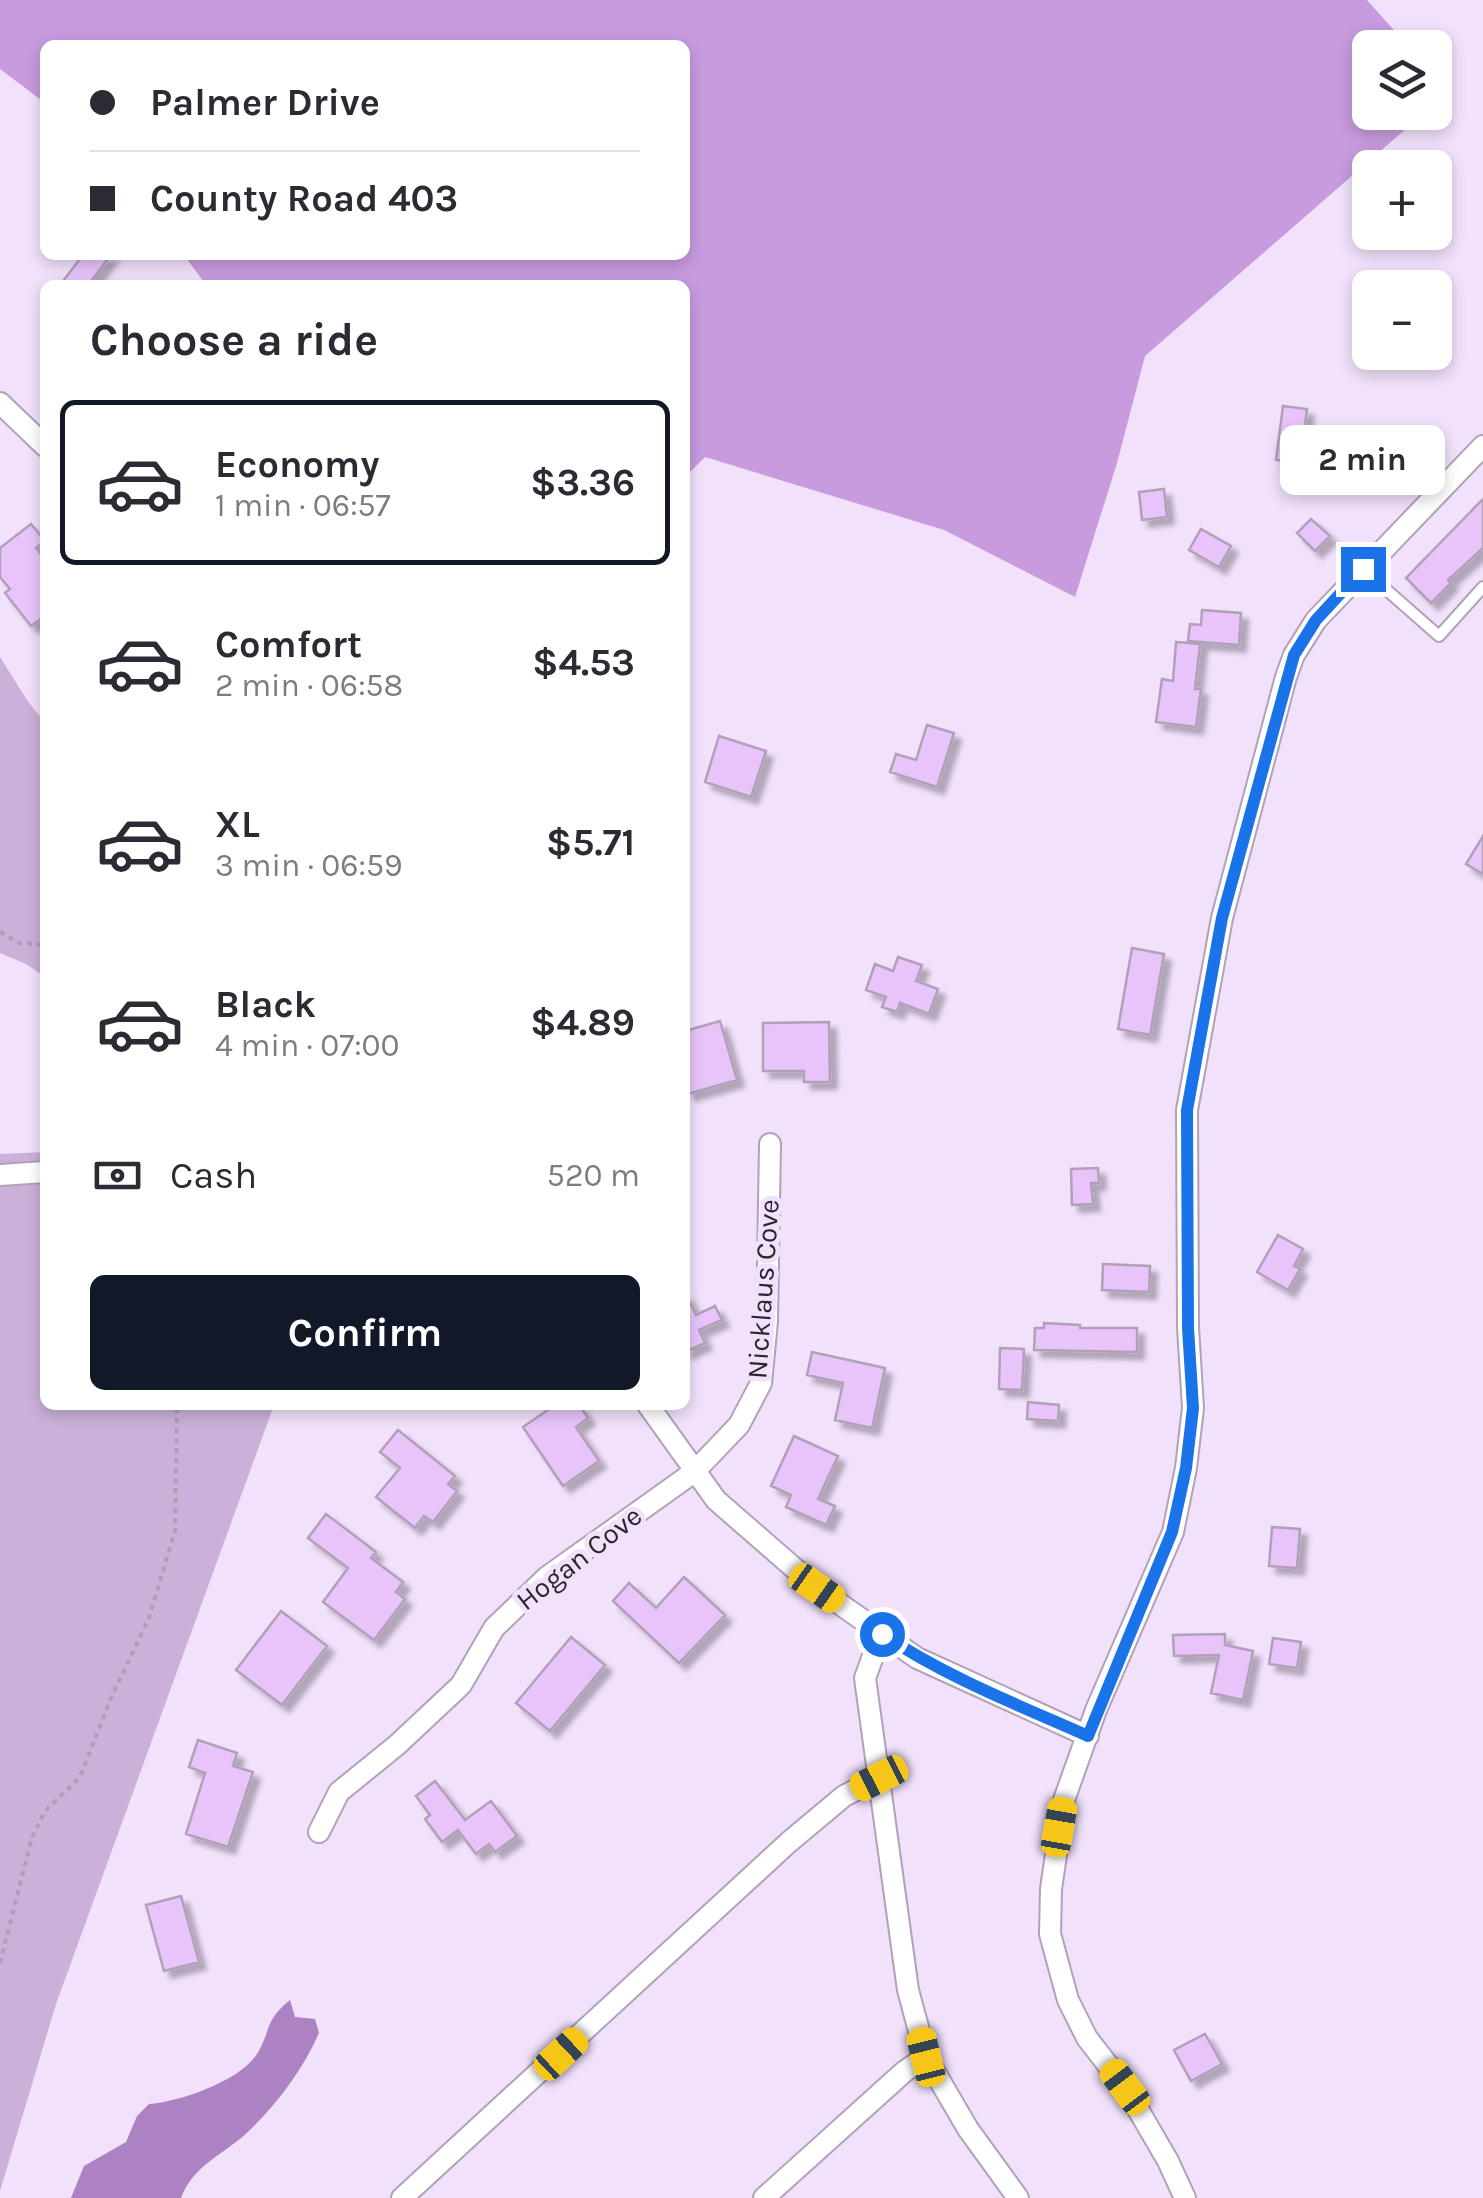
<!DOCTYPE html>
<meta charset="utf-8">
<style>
body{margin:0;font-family:Karla,sans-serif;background:#f2f2f3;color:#2b2b33;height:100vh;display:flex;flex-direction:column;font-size:38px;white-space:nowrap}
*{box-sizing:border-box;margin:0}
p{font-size:32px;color:#7c7c81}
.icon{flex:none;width:55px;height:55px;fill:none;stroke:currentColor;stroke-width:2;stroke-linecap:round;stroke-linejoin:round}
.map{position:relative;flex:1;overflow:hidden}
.sheet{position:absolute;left:40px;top:280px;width:650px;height:1130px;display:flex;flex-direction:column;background:#fff;border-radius:15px;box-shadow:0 5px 15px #0003}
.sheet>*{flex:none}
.banner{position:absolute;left:40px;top:40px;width:650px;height:220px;border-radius:15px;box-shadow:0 5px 15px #0003;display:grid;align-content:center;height:220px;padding:0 50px;background:#fff}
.controls{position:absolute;left:1352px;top:30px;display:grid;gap:20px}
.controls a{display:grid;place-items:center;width:100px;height:100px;border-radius:15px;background:#fff;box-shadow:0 5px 15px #0003;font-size:50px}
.end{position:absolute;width:45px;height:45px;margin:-22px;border:12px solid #1a73e8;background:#fff;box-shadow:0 0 0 5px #fff}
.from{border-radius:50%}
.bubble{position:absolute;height:70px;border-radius:15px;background:#fff;box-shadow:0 5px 15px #0003;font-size:32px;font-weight:700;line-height:70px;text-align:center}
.car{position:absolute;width:30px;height:60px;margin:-30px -15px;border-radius:12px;box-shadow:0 0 8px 2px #0007;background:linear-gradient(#f5c518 24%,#345 0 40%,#f5c518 0 76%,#345 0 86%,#f5c518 0)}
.banner b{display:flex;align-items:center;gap:35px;height:95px;font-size:38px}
.banner b+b{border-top:2px solid #e1e1e2}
.banner i{width:25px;height:25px;background:#2b2b33}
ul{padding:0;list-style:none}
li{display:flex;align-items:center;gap:30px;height:165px;margin:0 20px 15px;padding:0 30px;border:5px solid transparent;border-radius:15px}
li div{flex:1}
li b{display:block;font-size:38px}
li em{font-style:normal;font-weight:700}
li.current{border-color:#111827}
li>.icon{width:90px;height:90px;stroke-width:1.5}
h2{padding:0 50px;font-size:45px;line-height:120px}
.pay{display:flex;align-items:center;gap:25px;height:110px;padding:0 50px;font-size:38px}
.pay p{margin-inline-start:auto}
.cta{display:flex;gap:20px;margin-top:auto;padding:20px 50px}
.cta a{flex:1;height:115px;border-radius:15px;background:#111827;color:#fff;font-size:40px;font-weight:700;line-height:115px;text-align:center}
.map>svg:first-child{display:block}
.green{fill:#cbb1d9}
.forest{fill:#c79bde}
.water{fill:#ad82c3}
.building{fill:#e8c4fb;stroke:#b0a0b8;stroke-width:2.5;filter:url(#shadow)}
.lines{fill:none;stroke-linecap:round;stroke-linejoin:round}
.service-casing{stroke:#b1a1b9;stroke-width:14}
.minor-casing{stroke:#b1a1b9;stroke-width:24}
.path{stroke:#ada0b4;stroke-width:4;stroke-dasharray:5 5;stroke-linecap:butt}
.service{stroke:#fff;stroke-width:10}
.minor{stroke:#fff;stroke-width:20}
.route{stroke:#1a73e8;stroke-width:12}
.labels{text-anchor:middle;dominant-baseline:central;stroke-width:10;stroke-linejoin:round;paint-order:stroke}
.street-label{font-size:28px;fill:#2b252e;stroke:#f1e1fb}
</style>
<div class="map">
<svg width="1483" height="2198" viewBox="0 0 1483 2198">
<defs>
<filter id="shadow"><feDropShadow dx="7" dy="7" stdDeviation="2.5" flood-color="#0004"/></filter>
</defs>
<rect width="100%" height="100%" fill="#f1e1fb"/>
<!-- green -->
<path class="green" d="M0,657L27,700L45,723V977L26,964L0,953Z
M45,1152V1405H274L56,2004L0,2191V1154Z"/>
<!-- forest -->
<path class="forest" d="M0,0H1367L1409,47L1370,48V112L1424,113L1145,356L1117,463L1075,597L944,530L705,457L685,477V285H206L184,255H685V45H45V103L0,69Z"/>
<!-- water -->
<path class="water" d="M290,2000L295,2017L315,2019L319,2033C303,2069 280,2100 252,2128C228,2153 194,2163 181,2198H71L84,2166L126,2142L137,2116L149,2104C179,2102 240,2081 257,2054C272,2029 264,2021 290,2000Z"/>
<!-- building -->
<path class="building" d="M83,255H111L88,285H60Z
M1283,406L1307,409L1300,463L1276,460Z
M1164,489L1167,517L1142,520L1139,492Z
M1483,499V548L1448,580L1451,583L1431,603L1406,578Z
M1311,519L1330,536L1315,551L1297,533Z
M31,524L45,541L36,548L45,559V616L31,626L5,593L10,589L0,577V548Z
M1201,529L1231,546L1219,567L1189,550Z
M1202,610L1241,613L1239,645L1188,641L1190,624L1201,625Z
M1176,642L1200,644L1195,689H1201L1196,727L1156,722L1162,679L1173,681Z
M927,725L954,733L937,787L890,772L896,754L916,760Z
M719,736L766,751L751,797L705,782Z
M1483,836V874L1466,864Z
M1132,948L1164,954L1150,1035L1118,1029Z
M898,957L922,965L916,981L938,989L929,1014L900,1003L897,1012L882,1007L886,997L866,990L875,964L893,971Z
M720,1021L737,1080L688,1094L685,1083V1031Z
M829,1022L830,1082H804V1071H763V1023Z
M1098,1168L1099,1183H1091L1093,1204L1072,1205L1071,1169Z
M1278,1235L1303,1249L1294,1266L1300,1269L1288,1290L1257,1272Z
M1103,1264L1150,1266L1149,1292L1102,1290Z
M685,1292L696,1315L715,1306L722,1320L699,1330L705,1343L685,1352Z
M1044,1323L1080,1325V1328H1137V1352L1034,1350L1035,1328H1044Z
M1000,1348L1024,1349L1022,1390L999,1389Z
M812,1352L885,1368L872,1428L835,1420L843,1383L807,1375Z
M1028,1402L1059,1405L1058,1421L1027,1419Z
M555,1405H579L588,1418L576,1427L599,1461L563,1486L523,1427Z
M398,1430L455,1476L448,1484L457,1491L433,1522L424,1516L415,1528L376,1497L400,1468L380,1452Z
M794,1436L838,1456L818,1499L835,1506L826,1525L786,1507L791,1495L771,1486Z
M326,1514L376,1552L371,1558L403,1582L396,1592L405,1599L374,1640L323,1602L348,1568L308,1538Z
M1272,1527L1300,1529L1297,1568L1269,1566Z
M684,1577L725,1615L679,1663L613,1601L629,1583L656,1608Z
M281,1611L327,1646L282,1705L236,1670Z
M1225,1634V1645L1253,1651L1243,1700L1211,1693L1219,1655L1174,1656L1173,1635Z
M571,1637L605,1665L550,1731L516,1703Z
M1273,1638L1301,1642L1297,1668L1269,1664Z
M198,1740L237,1753L233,1766L253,1772L228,1847L186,1834L205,1773L189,1767Z
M435,1781L465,1820L491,1801L517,1836L495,1852L489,1844L476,1854L458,1830L442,1842L425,1819L430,1815L416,1796Z
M181,1896L199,1962L164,1971L146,1905Z
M1205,2034L1222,2064L1191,2081L1174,2050Z"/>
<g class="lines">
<defs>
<path id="service" d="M1364,570L1439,636L1483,587"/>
<path id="minor" d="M0,403L45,446
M0,1175L45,1172
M648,1405L716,1500L817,1588L917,1658L1088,1736
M881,1634L865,1678L908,1990L926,2057L968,2129L1018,2198
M319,1832L339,1792L397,1745L461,1685L494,1628L547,1577L694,1472L739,1425L761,1383L767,1321L770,1144
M402,2198L789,1842L844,1796L879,1778
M764,2198L905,2071L926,2057
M1185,2198L1168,2161L1125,2087L1087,2038L1068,2000L1050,1934L1051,1889L1064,1800L1096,1710L1173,1532L1186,1468L1193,1408L1188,1327L1187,1110L1222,918L1286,677L1294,655L1316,620L1483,446"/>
</defs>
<!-- service casing -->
<use href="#service" class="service-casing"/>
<!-- minor casing -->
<use href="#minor" class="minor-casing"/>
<!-- path -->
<path class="path" d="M0,932L19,943L45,945
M0,1963L32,1837L45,1811L80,1777L111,1698L149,1618L175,1531L177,1405"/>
<!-- service -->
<use href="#service" class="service"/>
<!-- minor -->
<use href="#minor" class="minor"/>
</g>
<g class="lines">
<!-- route -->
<path class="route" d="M882,1634C946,1677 1018,1705 1088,1736L1172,1532L1186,1468L1193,1408L1188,1328L1187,1110L1222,918L1294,655L1316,620L1363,569"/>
</g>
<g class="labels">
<!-- street labels -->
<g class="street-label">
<text transform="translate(763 1289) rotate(-86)">Nicklaus Cove</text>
<text transform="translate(579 1558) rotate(-38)">Hogan Cove</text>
</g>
</g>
</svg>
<div class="controls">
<a><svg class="icon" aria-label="layers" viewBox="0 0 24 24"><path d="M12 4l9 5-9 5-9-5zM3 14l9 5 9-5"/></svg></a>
<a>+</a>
<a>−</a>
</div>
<i class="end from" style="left:882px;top:1634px"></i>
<i class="end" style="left:1363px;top:569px"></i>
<div class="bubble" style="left:1280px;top:425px;width:165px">2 min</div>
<i class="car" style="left:817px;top:1588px;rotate:125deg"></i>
<i class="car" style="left:879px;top:1778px;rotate:243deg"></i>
<i class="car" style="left:1059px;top:1827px;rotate:10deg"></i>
<i class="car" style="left:561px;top:2054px;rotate:47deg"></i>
<i class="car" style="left:926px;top:2057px;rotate:346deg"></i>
<i class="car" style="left:1125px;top:2087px;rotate:323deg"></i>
<div class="banner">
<b><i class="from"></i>Palmer Drive</b>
<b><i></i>County Road 403</b>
</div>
<section class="sheet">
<h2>Choose a ride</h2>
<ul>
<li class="current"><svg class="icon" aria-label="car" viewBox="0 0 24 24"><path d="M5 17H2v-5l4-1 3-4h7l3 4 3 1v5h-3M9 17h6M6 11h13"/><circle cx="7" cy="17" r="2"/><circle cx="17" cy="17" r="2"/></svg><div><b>Economy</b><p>1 min · 06:57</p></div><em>$3.36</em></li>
<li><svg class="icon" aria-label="car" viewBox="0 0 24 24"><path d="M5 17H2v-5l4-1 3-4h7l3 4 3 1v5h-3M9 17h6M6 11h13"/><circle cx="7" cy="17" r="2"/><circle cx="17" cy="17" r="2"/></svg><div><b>Comfort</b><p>2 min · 06:58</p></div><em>$4.53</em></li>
<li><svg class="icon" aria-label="car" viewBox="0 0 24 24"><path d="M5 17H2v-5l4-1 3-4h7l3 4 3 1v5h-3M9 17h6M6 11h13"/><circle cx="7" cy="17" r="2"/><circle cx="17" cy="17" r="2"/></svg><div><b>XL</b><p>3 min · 06:59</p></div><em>$5.71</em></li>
<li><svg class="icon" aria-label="car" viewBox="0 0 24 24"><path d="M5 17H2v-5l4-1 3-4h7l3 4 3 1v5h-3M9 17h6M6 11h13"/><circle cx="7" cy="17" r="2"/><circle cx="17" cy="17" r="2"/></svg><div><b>Black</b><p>4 min · 07:00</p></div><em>$4.89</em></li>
</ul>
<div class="pay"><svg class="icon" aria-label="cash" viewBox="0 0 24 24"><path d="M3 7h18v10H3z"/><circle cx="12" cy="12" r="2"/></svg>Cash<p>520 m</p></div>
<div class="cta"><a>Confirm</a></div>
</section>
</div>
